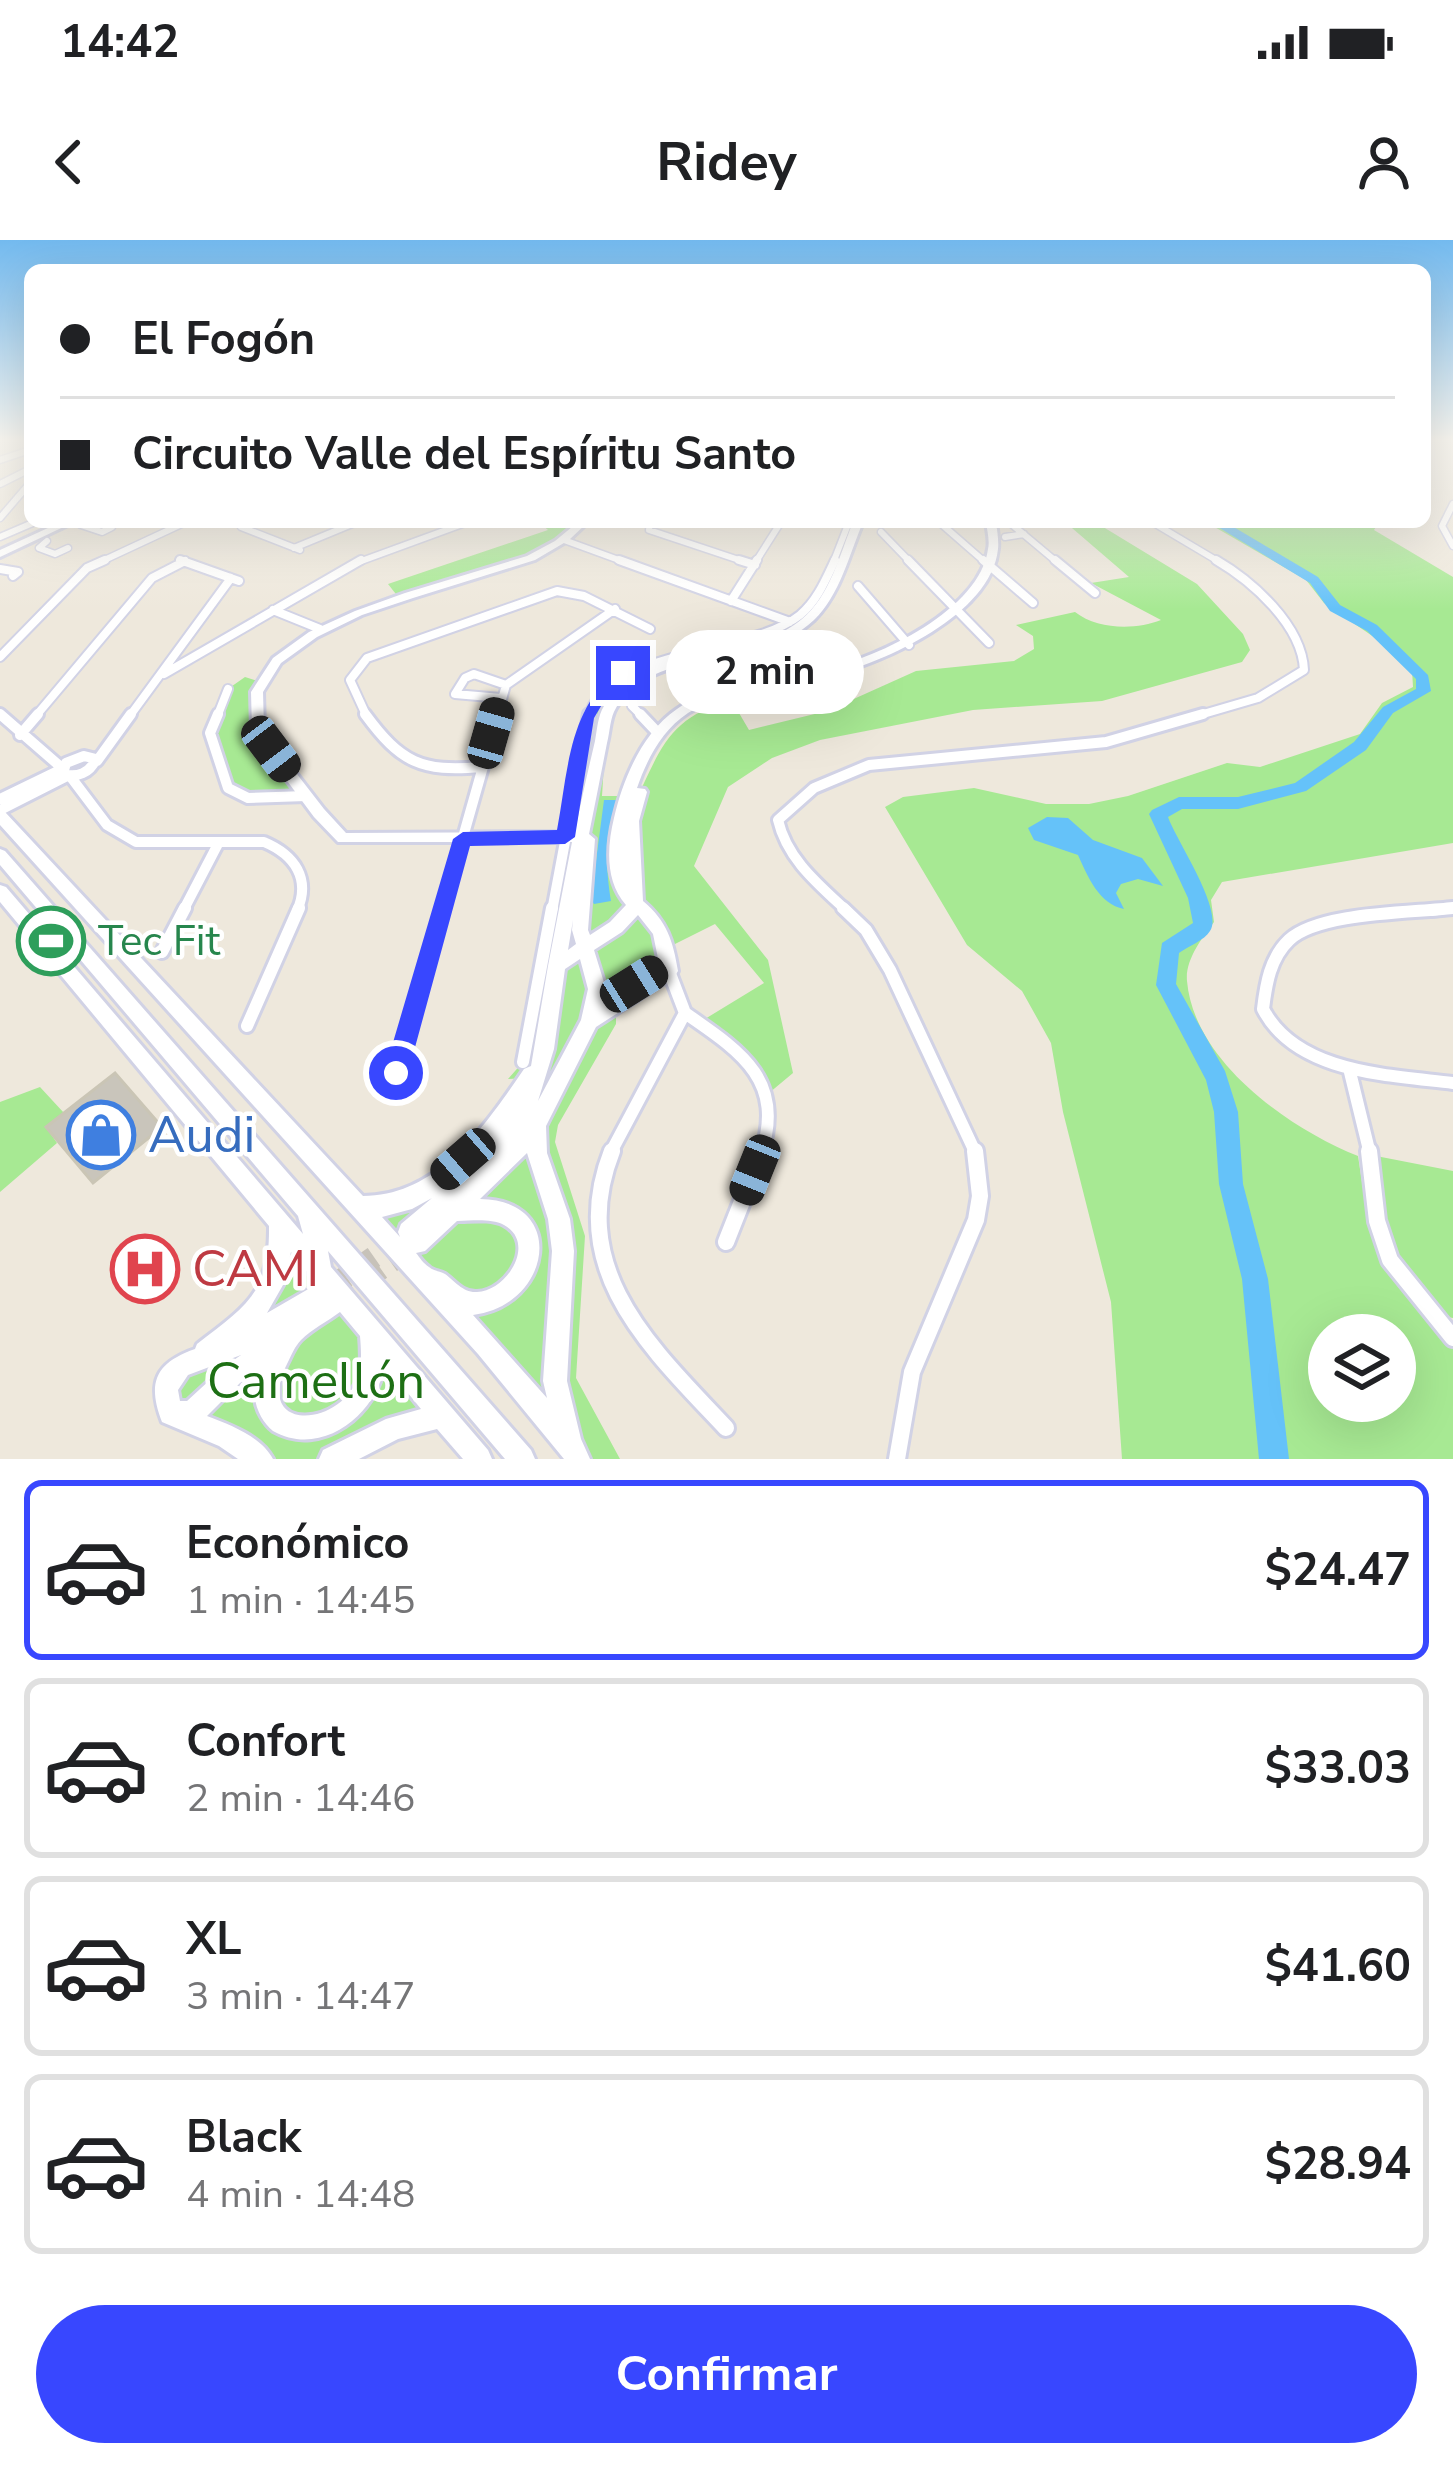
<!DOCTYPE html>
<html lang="es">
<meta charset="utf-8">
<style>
body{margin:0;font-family:"Nunito Sans",sans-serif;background:#f2f2f2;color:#202124;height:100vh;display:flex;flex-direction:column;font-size:45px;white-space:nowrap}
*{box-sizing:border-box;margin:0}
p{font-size:39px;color:#757577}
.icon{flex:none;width:66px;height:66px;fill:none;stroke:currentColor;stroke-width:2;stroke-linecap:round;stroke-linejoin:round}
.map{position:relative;height:1219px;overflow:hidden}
.sheet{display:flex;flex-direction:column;background:#fff;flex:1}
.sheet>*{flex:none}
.banner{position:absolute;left:24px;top:24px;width:1407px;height:264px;border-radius:18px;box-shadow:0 12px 48px #0002;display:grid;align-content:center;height:264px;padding:0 36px;background:#fff}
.buttons{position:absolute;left:1308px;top:1074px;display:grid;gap:24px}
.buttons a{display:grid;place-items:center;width:108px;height:108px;border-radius:50%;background:#fff;box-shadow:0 12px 48px #0002;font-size:60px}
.end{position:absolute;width:54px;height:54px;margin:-27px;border:15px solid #3847ff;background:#fff;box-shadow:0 0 0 6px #fff}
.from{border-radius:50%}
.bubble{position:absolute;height:84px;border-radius:42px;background:#fff;box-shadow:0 12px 48px #0002;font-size:39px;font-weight:700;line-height:84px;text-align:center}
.car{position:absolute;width:36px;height:72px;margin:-36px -18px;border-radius:15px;box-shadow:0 0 9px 3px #0007;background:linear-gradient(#222 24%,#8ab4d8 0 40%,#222 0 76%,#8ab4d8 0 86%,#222 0)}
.banner b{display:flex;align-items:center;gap:42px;height:114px;font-size:45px}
.banner b+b{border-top:3px solid #e0e0e0}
.banner i{width:30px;height:30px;background:#202124}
ul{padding:21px 0 0;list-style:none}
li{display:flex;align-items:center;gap:36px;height:180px;margin:0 24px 18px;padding:0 12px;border:6px solid #e0e0e0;border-radius:18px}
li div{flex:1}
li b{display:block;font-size:45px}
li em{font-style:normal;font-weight:700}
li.selected{border-color:#3847ff}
li>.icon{width:108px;height:108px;stroke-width:1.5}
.action{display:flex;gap:24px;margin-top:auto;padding:24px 36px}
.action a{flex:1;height:138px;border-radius:72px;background:#3847ff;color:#fff;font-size:48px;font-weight:700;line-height:138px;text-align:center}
.status{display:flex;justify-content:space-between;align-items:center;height:84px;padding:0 60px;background:#fff;direction:ltr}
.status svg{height:33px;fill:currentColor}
header{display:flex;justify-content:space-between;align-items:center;height:156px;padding:0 36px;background:#fff;font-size:54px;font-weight:700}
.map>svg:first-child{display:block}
.green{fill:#a7e993;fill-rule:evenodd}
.water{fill:#65c2f9}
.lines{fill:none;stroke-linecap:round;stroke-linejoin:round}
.river{fill:#65c2f9;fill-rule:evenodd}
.building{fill:#c9c5bb;stroke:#cac5b5;stroke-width:3}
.secondary-tunnel{stroke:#c7c2b9;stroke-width:22;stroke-dasharray:22 12;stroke-linecap:butt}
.street-far4-casing{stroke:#d1d2e5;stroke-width:9}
.street-far3-casing{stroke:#d1d2e5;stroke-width:12}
.street-far2-casing{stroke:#d1d2e5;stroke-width:16}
.street-far1-casing{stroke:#d1d2e5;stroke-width:18}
.street-casing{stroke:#d1d2e5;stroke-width:22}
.secondary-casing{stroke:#d1d2e5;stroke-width:6}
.street-far4{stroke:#fff;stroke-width:6}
.street-far3{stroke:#fff;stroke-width:8}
.street-far2{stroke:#fff;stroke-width:10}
.street-far1{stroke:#fff;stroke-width:12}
.street{stroke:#fff;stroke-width:16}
.secondary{fill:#fff;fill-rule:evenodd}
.route{fill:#3847ff}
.labels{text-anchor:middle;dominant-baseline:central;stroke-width:9;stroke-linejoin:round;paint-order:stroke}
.leisure-label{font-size:42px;fill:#27864d;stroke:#fff;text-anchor:start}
.near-shop-label{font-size:51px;fill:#366cbe;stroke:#fff;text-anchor:start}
.near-health-label{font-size:51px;fill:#be3a42;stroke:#fff;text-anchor:start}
.near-park-label{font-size:51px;fill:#1d6f14;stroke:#fff}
</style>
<div class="status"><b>14:42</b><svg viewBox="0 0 49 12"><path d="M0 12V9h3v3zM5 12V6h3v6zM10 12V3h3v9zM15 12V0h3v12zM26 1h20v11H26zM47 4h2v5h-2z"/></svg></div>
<header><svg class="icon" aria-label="back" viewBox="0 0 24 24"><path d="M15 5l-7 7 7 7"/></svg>Ridey<svg class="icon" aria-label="person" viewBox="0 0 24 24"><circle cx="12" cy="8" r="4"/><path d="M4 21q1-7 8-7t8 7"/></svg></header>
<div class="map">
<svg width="1453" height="1219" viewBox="0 0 1453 1219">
<rect width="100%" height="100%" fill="#eee8dc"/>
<!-- green -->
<path class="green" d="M539,282H583L528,319L399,358L388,344L548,290Z
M849,282H866C851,316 839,363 809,387C763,426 631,412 612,473C604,498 604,529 602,556H627L633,566C660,512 667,476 732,461L749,490L827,471L916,431L1014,421L1034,409L1033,396L1016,385L1075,372C1098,390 1136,390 1161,380L1091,343L1129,337L1065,282H1095L1197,344L1243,394L1250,410L1242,422L1102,461L973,470L820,500L772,518L728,547L694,626L768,720L793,833L769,853L700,782L764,743L715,684L667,708L668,723L594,769L616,763V784L558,885L555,902L585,996L576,1138L620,1219H577L413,1027L409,992H382L358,967L426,950L527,838L508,839L523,822L591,465L623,433L752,399L790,382L816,356ZM591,577L580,673L583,708L557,724Z
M1206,282H1379L1374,290L1453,337V603L1222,642L1211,660L1214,682C1202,698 1185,720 1187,741C1194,822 1290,889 1358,916L1368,981L1390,1022L1453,1101V1219H1122L1111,1062L1063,872L1051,803L1022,751L967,705L885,567L903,557L974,548L1046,564H1089L1128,556L1227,523L1260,527L1360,494L1382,463L1413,447L1412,430L1387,406L1324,363L1306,340ZM1329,1095H1395V1161H1329Z
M245,437L264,443L258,489L306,556L236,555L210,501L225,451Z
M40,847L64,873L46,887L57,903L0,952V862Z
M1371,915L1453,931V1078L1430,1074L1391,1020Z
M280,985L442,1175L332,1219H260L171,1173L165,1148L258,1069Z"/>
<!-- water -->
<path class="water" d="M604,560H619C603,587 606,632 611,661L594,664L591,659Z
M1047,577L1068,578L1093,600L1142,618L1163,646L1138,639L1121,644L1116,653L1124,669C1099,664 1088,637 1078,615L1034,600L1028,588Z"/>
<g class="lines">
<!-- river -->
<path class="river" d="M1220,282H1242L1232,286L1318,337L1340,365L1377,385L1428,435L1431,451L1393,473L1366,510L1306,551L1238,569H1182L1168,577C1176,600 1224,670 1210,691C1205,700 1187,707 1179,713L1176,744L1225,831L1238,872L1243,944L1268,1039L1289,1219H1259L1242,1039L1219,944L1214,872L1206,840L1156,745L1162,703L1193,683L1188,658L1149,574L1152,570L1179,557H1238L1295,543L1354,502L1383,467L1416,449V439L1367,391L1330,371L1310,343L1218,287L1216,285Z"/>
</g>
<!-- building -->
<path class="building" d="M115,833L162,887L93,943L46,887Z"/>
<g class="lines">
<!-- secondary-tunnel -->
<path class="secondary-tunnel" d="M328,1049L397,1001
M335,1061L409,1009"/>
<defs>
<path id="street-far4" d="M0,220L30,210
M0,244L30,229
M1453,264L1442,286L1453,306
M0,278L30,243
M84,282L81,285L102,292L112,287
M650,282L649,290L748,323
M939,282L986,323
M1009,282L1058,323
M1152,282L1221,323
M241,287L300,310
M881,292L911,323
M0,297L35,282
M1005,297L1024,294
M564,300L627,323
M47,301L39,308L55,314L68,308
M294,308L357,282
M180,320L188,323
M98,323L186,282
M356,323L468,282
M755,323L781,282
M833,323L849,282"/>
<path id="street-far3" d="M180,320L239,341
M619,320L790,382
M739,320L755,325
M908,320L989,403
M983,320L1033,363
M1055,320L1095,353
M0,329L18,332L13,336
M858,346L909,405
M731,361L757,320
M273,370L320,389
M817,396L846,435
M0,417L87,328L105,320
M717,431L736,458
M164,434L361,320
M501,458L455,454L465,438L474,434L506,445
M632,466L643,477
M35,477L152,338L185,321
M129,477L231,338
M217,477L228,449
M367,477L350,440L367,418L557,351L584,356L650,389
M497,477L506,445L615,369
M589,477C602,409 751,415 800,375C817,361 826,339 835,320
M1193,477L1258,458L1304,430C1302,385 1252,341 1216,320"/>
<path id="street-far2" d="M0,474L62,528
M218,474L210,493L228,548L248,558L306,556
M365,474C401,523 421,532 481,527
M640,474L658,493
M20,495L38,474
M84,516L96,519C90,533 77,538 63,534L66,523Z
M97,521L131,474
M70,536L107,585L136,602H264C295,615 311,639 297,671
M0,559L62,529
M0,570L67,536
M183,671L219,602
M442,671L498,474
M552,671L589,474
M847,671C818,644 787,619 778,580L814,548L869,525L1106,502L1203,474
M1431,671L1453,668"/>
<path id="street-far1" d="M843,668L866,690L890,730L976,914
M1453,668C1412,673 1319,672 1289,700C1270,718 1266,744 1263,769C1296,833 1388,835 1453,843
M162,712L185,668
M669,731L685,773
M685,773C740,811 786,840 761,914
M247,786L299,668
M523,822L552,668
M1349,828L1370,914
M396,833L443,668
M610,914L685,773"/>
<path id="street" d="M612,911C565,1030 651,1108 726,1188
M1369,911L1377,981L1390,1020L1453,1098
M726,1002L762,911
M897,1219L912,1132L976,980L980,956L975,911"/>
<path id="secondary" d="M61,282H74L0,317V310Z
M578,282H588L569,300L535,320L413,358L362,375L317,397L281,423L263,452L264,489L269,498L324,569L346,593L575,592C581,561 588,531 595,501C597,490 598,475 604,466C646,397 746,426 802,379C830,356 840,314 853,282H863C849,315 840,355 814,380C761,431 653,404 616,468C610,477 610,492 607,503C601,534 595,564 589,594L595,599L588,690L590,695L610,682L626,665C605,641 607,607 614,578C623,539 642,493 677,469C720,439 777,441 826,429C879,417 980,370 988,309C990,301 987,290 986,282H996C997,290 999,301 998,309C991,375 885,422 829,436C782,447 730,446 688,473C662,490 647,519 637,548L645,549L647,552L639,581L643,661C667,681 673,701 678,731L675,736L596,787L546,886L547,913L570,979L574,1011L567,1141L581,1199L590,1219H564L478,1114L0,585V571L5,572L363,956C438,956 485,886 524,829L531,826L548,726L572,602H338L314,577L256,499L252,489L251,452L273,418L309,392L355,371L405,353L527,316L555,301ZM638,675L653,694L660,728L603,764L606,749L594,710L622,692ZM573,680L572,690L576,704L568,710ZM580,719L588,749L581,780L538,861L554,809L565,729ZM527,913L548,979L552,1011L543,1141L547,1158L473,1075C552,1065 568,960 480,959ZM432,958L401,984L398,992L400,997L382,977L412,969ZM457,981C472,981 490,978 504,985C537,1003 507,1051 477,1052C463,1053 455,1041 445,1034C440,1031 433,1031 429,1027C423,1023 420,1018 416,1013L425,1011Z
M0,609L5,611L531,1210L535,1219H505L328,1011L331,1027L488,1210L492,1219H463L437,1189L398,1199L359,1219H319L323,1210L386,1179L421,1169L384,1124C379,1173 322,1219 273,1191C264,1184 256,1170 255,1158C254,1150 258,1138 260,1130L240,1143L207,1176C230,1185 261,1196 273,1219H238L219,1206L162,1182C147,1143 155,1123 195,1109L197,1104C246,1066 270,1053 269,986L0,662V645L6,647L303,994L298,976L0,625ZM291,1012L317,1044L267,1073L283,1045ZM340,1072L360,1096C361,1108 362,1122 359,1134C345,1187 252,1195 287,1124C291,1116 295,1106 301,1100C312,1089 328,1081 340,1072ZM241,1115L224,1127L187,1161H180L178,1150L188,1135Z"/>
</defs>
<!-- street-far4 casing -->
<use href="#street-far4" class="street-far4-casing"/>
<!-- street-far3 casing -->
<use href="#street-far3" class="street-far3-casing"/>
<!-- street-far2 casing -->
<use href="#street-far2" class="street-far2-casing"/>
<!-- street-far1 casing -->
<use href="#street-far1" class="street-far1-casing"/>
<!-- street casing -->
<use href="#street" class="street-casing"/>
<!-- secondary casing -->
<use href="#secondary" class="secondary-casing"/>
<!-- street-far4 -->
<use href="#street-far4" class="street-far4"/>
<!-- street-far3 -->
<use href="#street-far3" class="street-far3"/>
<!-- street-far2 -->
<use href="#street-far2" class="street-far2"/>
<!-- street-far1 -->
<use href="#street-far1" class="street-far1"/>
<!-- street -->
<use href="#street" class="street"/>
<!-- secondary -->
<use href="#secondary" class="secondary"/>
</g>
<!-- sky -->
<linearGradient id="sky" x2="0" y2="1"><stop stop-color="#73baef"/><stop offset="0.54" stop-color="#f7f5ef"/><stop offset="1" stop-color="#f7f5ef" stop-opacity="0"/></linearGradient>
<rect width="1453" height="369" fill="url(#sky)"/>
<!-- route -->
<path class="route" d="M618,430L631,433L610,451L594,478L575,597L565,604L470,606L408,833L396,844L387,841L384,833L453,599L463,592L557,590C568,532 568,469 618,430Z"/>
<!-- icons -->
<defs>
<symbol id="stadium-ring" viewBox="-11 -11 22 22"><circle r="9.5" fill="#fff" stroke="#2e9e5b" stroke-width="1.5"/><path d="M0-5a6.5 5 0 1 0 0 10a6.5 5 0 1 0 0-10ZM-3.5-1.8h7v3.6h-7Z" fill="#2e9e5b"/></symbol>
<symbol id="shop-ring" viewBox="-11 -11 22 22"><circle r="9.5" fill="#fff" stroke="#3f7fe0" stroke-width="1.5"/><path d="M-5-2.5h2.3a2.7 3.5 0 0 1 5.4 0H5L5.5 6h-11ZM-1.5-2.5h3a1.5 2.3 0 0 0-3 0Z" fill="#3f7fe0"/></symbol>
<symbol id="hospital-ring" viewBox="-11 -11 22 22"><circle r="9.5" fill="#fff" stroke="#e0444e" stroke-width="1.5"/><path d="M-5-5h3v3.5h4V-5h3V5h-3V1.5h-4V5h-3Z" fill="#e0444e"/></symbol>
</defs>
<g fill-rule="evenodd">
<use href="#stadium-ring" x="13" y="663" width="76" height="76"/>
<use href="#shop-ring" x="63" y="857" width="76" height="76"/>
<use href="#hospital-ring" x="107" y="991" width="76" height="76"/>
</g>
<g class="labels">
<!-- leisure labels -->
<g class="leisure-label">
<text x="98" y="701">Tec Fit</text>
</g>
<!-- near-shop labels -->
<g class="near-shop-label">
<text x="148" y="895">Audi</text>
</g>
<!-- near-health labels -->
<g class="near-health-label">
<text x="192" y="1029">CAMI</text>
</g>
<!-- near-park labels -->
<g class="near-park-label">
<text x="316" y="1141">Camellón</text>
</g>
</g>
</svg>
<div class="buttons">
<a><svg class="icon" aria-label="layers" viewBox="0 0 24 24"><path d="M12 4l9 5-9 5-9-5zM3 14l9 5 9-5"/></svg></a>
</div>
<i class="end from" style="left:396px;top:833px"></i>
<i class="end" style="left:623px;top:433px"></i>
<div class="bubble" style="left:666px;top:390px;width:198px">2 min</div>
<i class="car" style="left:491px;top:493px;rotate:16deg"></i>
<i class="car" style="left:271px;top:509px;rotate:143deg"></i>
<i class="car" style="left:634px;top:744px;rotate:58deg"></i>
<i class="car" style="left:463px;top:919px;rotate:229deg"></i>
<i class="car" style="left:755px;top:930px;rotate:202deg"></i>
<div class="banner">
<b><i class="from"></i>El Fogón</b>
<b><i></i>Circuito Valle del Espíritu Santo</b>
</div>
</div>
<section class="sheet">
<ul>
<li class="selected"><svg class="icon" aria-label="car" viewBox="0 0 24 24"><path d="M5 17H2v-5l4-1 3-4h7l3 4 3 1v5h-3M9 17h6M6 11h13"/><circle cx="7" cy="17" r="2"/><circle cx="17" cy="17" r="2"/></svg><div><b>Económico</b><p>1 min · 14:45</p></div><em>$24.47</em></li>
<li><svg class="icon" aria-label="car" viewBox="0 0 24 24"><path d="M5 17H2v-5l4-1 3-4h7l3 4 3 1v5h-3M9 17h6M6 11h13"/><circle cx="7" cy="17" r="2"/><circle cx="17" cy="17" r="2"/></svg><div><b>Confort</b><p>2 min · 14:46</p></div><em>$33.03</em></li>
<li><svg class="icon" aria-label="car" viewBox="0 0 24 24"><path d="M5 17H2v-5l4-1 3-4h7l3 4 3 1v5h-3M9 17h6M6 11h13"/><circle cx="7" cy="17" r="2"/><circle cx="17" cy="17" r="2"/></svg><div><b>XL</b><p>3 min · 14:47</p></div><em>$41.60</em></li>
<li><svg class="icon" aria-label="car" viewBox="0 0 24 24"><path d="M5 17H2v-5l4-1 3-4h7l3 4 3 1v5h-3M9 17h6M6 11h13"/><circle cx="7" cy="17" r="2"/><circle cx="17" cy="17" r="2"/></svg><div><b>Black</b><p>4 min · 14:48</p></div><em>$28.94</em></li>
</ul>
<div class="action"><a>Confirmar</a></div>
</section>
